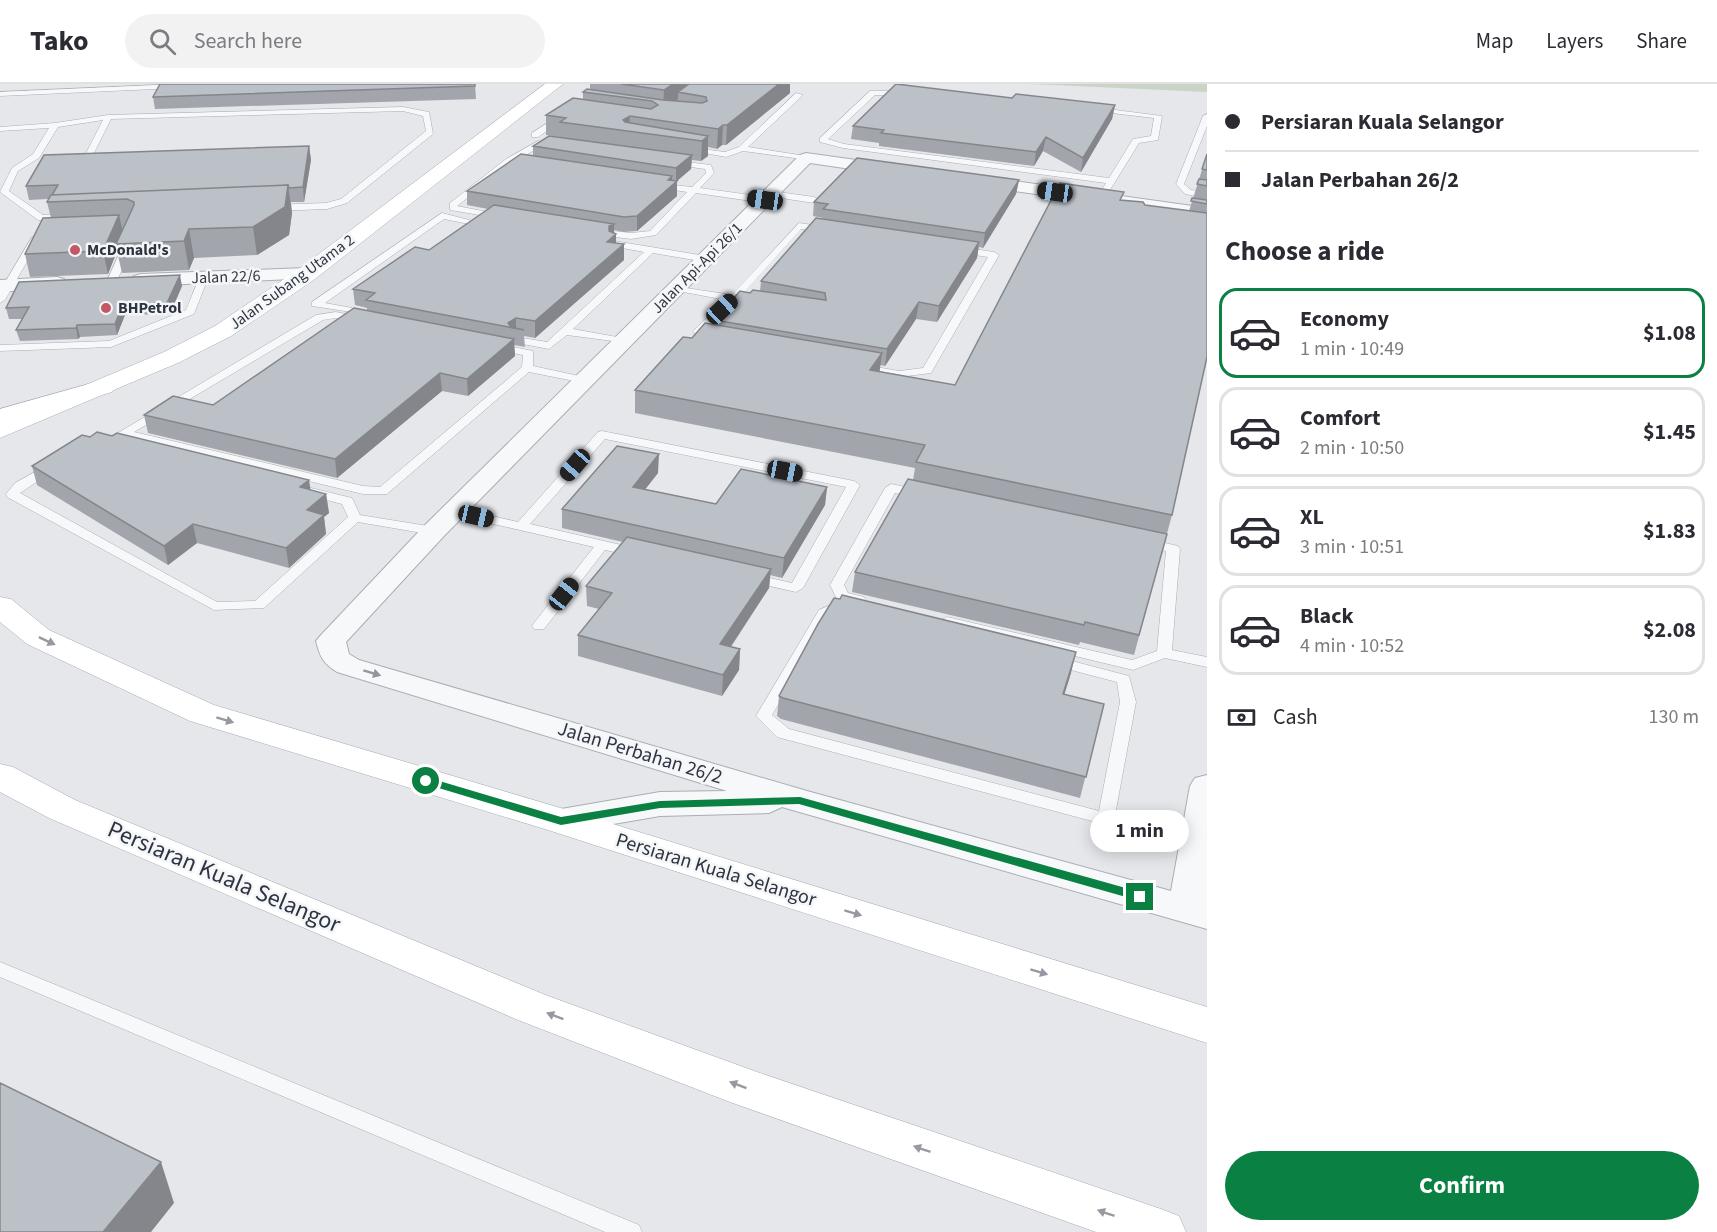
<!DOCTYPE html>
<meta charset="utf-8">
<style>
body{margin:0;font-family:"Source Sans 3",sans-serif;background:#f2f2f3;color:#2b2b33;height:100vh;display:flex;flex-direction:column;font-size:22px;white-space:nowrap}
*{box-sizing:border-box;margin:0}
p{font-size:20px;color:#7c7c81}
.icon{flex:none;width:33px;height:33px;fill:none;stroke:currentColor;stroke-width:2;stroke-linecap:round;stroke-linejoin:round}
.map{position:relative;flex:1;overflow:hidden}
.side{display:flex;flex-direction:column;background:#fff;width:510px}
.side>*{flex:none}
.banner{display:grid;align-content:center;height:132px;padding:0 18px;background:#fff}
.end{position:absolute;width:27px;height:27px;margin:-14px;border:8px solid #0b8043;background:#fff;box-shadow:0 0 0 3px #fff}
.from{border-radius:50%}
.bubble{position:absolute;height:42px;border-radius:21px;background:#fff;box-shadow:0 3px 15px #0003;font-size:20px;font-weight:700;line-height:42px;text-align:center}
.car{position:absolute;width:18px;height:36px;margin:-18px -9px;border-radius:8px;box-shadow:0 0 4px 2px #0007;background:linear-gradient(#222 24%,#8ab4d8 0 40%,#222 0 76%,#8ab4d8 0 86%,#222 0)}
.banner b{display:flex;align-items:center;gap:21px;height:57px;font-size:22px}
.banner b+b{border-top:2px solid #e1e1e2}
.banner i{width:15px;height:15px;background:#2b2b33}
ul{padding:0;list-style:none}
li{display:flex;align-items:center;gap:18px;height:90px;margin:0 12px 9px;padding:0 6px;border:3px solid #e1e1e2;border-radius:18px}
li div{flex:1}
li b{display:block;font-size:22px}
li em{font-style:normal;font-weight:700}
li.current{border-color:#0b8043}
li>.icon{width:54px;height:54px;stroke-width:1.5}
h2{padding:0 18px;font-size:27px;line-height:72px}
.pay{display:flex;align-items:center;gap:15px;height:66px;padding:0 18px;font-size:22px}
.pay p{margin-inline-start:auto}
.primary-button{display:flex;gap:12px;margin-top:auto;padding:12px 18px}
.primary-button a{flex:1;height:69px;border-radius:36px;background:#0b8043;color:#fff;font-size:24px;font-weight:700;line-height:69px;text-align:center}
header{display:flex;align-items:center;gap:36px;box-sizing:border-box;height:84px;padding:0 30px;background:#fff;border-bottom:2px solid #e1e1e2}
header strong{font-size:28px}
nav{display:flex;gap:33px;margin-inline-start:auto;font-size:21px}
.search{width:420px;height:54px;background:#f2f2f3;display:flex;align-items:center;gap:15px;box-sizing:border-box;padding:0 21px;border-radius:33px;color:#7c7c81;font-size:22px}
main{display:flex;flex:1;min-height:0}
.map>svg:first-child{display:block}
.green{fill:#c9d4c7}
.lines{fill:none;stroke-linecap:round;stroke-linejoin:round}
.service-casing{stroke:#aaaeb5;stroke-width:1}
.minor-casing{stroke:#aaaeb5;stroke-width:2}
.secondary-casing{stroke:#aaaeb5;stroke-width:1}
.primary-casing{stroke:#a5abb5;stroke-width:1}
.service{fill:#f7f8fa;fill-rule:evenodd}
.minor{fill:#f7f8fa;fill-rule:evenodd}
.secondary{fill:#fff;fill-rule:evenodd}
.primary{fill:#fff;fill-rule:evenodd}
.wall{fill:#a2a5ab}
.shaded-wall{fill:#84868b}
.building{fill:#bcc0c7;stroke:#84868b;stroke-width:1.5}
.oneway{fill:#969aa0}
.oneway2{fill:#92969e}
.route{fill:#0b8043}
.poi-dot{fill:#c25863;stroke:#f4f6f8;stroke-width:2}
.labels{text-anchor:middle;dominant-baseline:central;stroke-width:5;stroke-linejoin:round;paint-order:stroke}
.far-poi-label{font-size:16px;font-weight:bold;fill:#2e3442;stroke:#f4f6f8;text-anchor:start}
.far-street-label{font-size:16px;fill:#2e3442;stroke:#f4f6f8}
.street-label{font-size:20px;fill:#2e3442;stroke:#f4f6f8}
.near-street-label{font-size:24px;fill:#2e3442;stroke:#f4f6f8}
</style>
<header>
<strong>Tako</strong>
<div class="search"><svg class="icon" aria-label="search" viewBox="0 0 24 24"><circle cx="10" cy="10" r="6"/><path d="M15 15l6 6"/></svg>Search here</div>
<nav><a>Map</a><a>Layers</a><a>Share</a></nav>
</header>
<main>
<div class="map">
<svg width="1207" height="1148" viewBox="0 0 1207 1148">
<rect width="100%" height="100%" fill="#e5e7eb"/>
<!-- green -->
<path class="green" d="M1031,0H1207V8Z"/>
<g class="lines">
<defs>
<path id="service" d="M180,0L177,4L0,12V8Z
M870,7H907L911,9L907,11H875L828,55L844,60L1109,94L1133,55L1151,52L1154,34L1095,27L1092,23L1162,32L1158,56L1139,59L1105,114L1101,117L1097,114L1106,99L843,64L820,58V54Z
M796,9L803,11L748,63L806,72L810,74L809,76L743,67L726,73L683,65L687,63L725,68L739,63Z
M403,23L429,28L433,50L347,119L327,125L272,127L268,124L272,121L326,119L341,115L426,47L423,32L403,27L111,35L92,73L88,75L84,73L103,36L58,43L39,74L18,87L9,107L43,131L71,130L74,131V135L38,136L0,108L12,84L33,70L49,44L0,47V43L55,39L108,31Z
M1207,30V42L1184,100L1191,106L1207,108V114L1185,110L1176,100L1203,32Z
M560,31L567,33L538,53H532V49Z
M538,57L556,61L552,63L542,62L517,76L533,79V83L511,80L457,122L503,131V135L450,126V119L506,75Z
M670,76L711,81L714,89L700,104L765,113L769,116L765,119L696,109L656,151L631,155L592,150L590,148L595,145L631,149L650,147L687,108L655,103V99L692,103L706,89L705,85L670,80Z
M771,107L814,113L818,116L814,119L768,112L767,110Z
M442,129L473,137L469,140L444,135L325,219L352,224V228L312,222V218Z
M799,139L994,168L999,171L931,289L899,293L702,259L693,247L726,216L673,206V202L732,211ZM801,145L988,173L923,284L899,287L709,254L704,247L736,217H743L744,215L741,212Z
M32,153L40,155L5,216L0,219V207Z
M614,157L706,172L711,175L706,178L653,169L573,245L628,255V259L567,251L549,265L512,258L511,256L516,253L547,258L644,168L611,162V158Z
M124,159L132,161L117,197L109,199L107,197Z
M200,192L208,194L194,230L111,263L0,267V261L109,257L186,226Z
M336,228L533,267V282L584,293L590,296L584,299L529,288L387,410H363L124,353L118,349L316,231ZM336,234L523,271L522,283L380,403L363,402L134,348L323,236Z
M602,347L854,397L860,401L803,504L796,508L747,497L745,494L752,490L792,499L846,403L605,355L530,440L643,466L645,469L638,473L605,466L544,545H534L532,542L534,539L594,463L454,431L448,427L454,423L518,438L598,348Z
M51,379L55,380L57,383L55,386L20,409L217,518L255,517L348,433L342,420L303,410L301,407L303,404L307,403L352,414L360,431L434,443L441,447L434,451L358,438L264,524L214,526L7,413L6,410L15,399Z
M891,400L926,407L927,410L921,414L895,409L844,501L848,509L864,513L866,516L859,520L837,515L830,501L885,404Z
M1144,454L1178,462L1180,465L1172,566L1207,573V583L1165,574L1133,586L942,540L940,537L947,533L1132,576L1157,567L1166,467L1139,461L1137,458L1139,455Z
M835,519L849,522L851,525L849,528H837L830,532L772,631L789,645L1099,727L1120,618L1117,598L1048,580L1045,577L1053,572L1129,592L1136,618L1115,731L1203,755L1206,759L1203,763L1197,765L777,653L756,632L819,526Z
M0,878L639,1141L642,1148H605L0,893Z"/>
<path id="minor" d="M806,69L892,81L900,86L892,91L810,79L443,453L346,558L349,570L359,576L807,707L1171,807L1190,702L1195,694L1207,691V845L782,723L769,729L660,732L561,749L549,745L544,737L549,729L561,725L660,708L727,707L337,588C323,579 320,573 316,557L321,551L425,441L800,71Z
M978,92L1207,124V134L972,101L970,97Z
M307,184L314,186L317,190L314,194L141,202L134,200L131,196L134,192L141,190Z
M57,193L64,195L67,199L64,203L0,208V196Z"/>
<path id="secondary" d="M545,0H563L315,195L231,252L180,278L0,354V337L164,268L215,242L299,185Z"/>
<path id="primary" d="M103,296L112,298L115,303L112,308L0,341V325Z
M0,513L11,515L49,546L214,621L574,728L1207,923V959L548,746L190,637L27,560L0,538Z
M0,680L13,683L75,716L548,912L757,988L1161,1125L1179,1132L1186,1148H1096L730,1018L518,936L49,734L0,708Z"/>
</defs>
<!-- service casing -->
<use href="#service" class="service-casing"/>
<!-- minor casing -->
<use href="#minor" class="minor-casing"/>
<!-- secondary casing -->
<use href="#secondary" class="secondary-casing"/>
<!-- primary casing -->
<use href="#primary" class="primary-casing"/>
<!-- service -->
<use href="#service" class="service"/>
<!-- minor -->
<use href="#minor" class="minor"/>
<!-- secondary -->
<use href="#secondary" class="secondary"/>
<!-- primary -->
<use href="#primary" class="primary"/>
</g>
<!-- wall -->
<path class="wall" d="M475,0L476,15L155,25L153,13Z
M590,0H790V9L726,61H722L717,65L708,63V72L701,77L692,76L691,85L676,97L677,112L637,147L624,148L614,146L616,159L624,176L535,254L524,252L525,263L514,261L515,272L468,312L442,307L337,394L148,349L144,331L213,321L367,226V224L355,221L353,205L429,166L488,125L467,121V107L533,72V62L560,53L546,51V31L583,16V8L590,5Z
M1012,14L1115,21L1112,35L1081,88L1043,67L1034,82L879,62V59L851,55L853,42Z
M309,62L311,76L304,118H291L292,129L289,151L257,171L194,174L189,186L122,189L117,167L108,190L30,193L25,170L51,134L47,118L48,115L29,116L26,102Z
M1207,70V273L1172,431L1134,571L1080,558L1079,561L852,508L855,488L913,396L915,384L635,329V306L692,254L713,241L714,236L750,209L760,207L761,197L823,135V134L813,132L814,118L1019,96L1016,110L983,164L979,163L977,174L937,238L916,235L885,282L880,281L879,287L955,301L1122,116L1145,121L1189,127Z
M182,202L170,230L125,231L117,251L80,253L78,255L20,257L16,246L23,235H9L6,224Z
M32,382L310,406L326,410L329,429L324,433L326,450L289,484L197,459L168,481L37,401Z
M658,389L645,405L716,420L827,403L825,421L782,494L770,491L769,504L731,563L740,565L739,586L722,612L578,572V551L599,525L587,522L586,502L623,458L562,444V425Z
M1071,589L1064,611L1104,620L1080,714L781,635L777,632L779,612Z"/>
<!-- shaded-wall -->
<path class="shaded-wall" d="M673,0H687L686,9L678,8V15L663,25L664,6Z
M779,0H790V9L726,61L727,41Z
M1115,21L1112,35L1081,88L1083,74Z
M630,32L629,47L623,36Z
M723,41L722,61L717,65L718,45Z
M708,52V72L701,77L702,57Z
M1046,53L1043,67L1034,82L1036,68Z
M309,62L311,76L304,118L303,103Z
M692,71L691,85L676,98V84Z
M672,92V102L677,97V112L637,147V132Z
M1019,96L1016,110L983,164L985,149Z
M288,101L292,129L289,151L257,171L253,143Z
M119,131L124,153L116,160L117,167L108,190L103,167Z
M614,140V152L616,150V165L607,158L609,142Z
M189,145L194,174L189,186L184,157Z
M979,158L977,174L937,238L939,222Z
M624,160V176L535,254V237Z
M180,191L182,202L170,230L167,219Z
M919,218L916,235L885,282L887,265Z
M123,220L125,231L117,251L115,240Z
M516,234V245L508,243V239Z
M77,241L80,253L78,255L76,244Z
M514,255L515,272L468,312L467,295Z
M882,269L879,292L870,286Z
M440,289L442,307L337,394L335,375Z
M659,370L658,389L633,421V403Z
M309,396L312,415L300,403Z
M827,403L825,421L782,494L784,474Z
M326,410L329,429L324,433L326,450L289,484L286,464L307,426Z
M193,440L197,459L168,481L164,462Z
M771,485L769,504L719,580L720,560Z
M740,565L739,586L722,612L723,591Z
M1076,568L1071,589L1058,631L1063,610Z
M161,1078L174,1119L151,1148H103Z"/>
<!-- building -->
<path class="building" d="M160,0H475V2L153,13Z
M621,0H673L664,6Z
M689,0H779L727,41H723L718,45L630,32L623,36L625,38L708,52L702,57L560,38L566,34L546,31L573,14L651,25L658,21L652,17L583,8L587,5L663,16L702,19L707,17L706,13L678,8Z
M896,0L1012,14L1016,10L1115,21L1083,74L1046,53L1036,68L881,49L884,46L853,42Z
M549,52L692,71L676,84L533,62Z
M309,62L303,103L289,104L288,101L52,111L58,101L26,102L44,71Z
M521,70L672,92L668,96L677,97L637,132L624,133L467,107Z
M1207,70V86L1202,85Z
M857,74L1019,96L985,149L823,125L828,120L814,118Z
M1199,95L1207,96V102L1197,100Z
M1060,99L1124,108L1120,116L1143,118L1145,121L1207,129V273L1172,431L916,378L925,361L635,306L683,253L692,254L705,239L882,269L870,286L955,301Z
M288,101L285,123L253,143L189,145L184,157L116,160L134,121V118L127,115L47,118L51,111Z
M1192,114L1207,116V120L1191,117Z
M494,121L614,140L609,142V147L616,150L607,158L624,160L535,237L516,234L508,239L511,243L524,246L366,216L375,209L353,205L415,163L429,166Z
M119,131L103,167L25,170L43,134Z
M816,134L979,158L939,222L919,218L887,265L714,236L740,207L750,209L753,206L826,216L825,209L761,197Z
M180,191L167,219L123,220L115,240L77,241L76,244L16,246L29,223L6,224L19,198Z
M354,224L514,255L467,295L440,289L335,375L144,331L173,312L213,321Z
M97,348L112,352L117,349L309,396L300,403L326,410L307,426L324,431L286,464L193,440L164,462L32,382L82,351L90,353Z
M617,362L659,370L633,403L716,420L741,385L827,403L784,474L562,425Z
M908,395L1167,450L1139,551L1085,538L1084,541L855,488Z
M627,453L771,485L720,560L740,565L723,591L578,551L612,509L586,502Z
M842,511L1076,568L1063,610L1104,620L1086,693L783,614L779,612L818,540L834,514L840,515Z
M0,999L161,1078L103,1148H0Z"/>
<!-- one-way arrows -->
<defs><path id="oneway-solid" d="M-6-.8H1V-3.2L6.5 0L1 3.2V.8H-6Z" transform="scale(1.5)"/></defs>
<g class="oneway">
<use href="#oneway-solid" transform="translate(47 557) rotate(25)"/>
<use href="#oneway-solid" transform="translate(225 636) rotate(17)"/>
<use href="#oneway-solid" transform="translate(853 829) rotate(17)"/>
<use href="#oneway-solid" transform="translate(1039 888) rotate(17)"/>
<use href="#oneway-solid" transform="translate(555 932) rotate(-159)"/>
<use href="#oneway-solid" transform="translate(738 1001) rotate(-159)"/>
<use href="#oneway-solid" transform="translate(922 1065) rotate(-161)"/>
<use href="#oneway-solid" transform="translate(1106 1129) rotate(-161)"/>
</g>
<use class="oneway2" href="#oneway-solid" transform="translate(372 589) rotate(17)"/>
<!-- route -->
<path class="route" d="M426,693L561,733L660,717L800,713L1140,808L1146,813L1140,817L799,720L660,724L561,741L422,699L421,697Z"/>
<!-- markers -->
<g class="poi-dot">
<circle cx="75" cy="166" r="6"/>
<circle cx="106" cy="224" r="6"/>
</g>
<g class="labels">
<!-- far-poi labels -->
<g class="far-poi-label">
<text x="87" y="166">McDonald's</text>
<text x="118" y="224">BHPetrol</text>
</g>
<!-- far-street labels -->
<g class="far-street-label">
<text transform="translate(697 184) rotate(-45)">Jalan Api-Api 26/1</text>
<text transform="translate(226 193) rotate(-2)">Jalan 22/6</text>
<text transform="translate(292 198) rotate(-36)">Jalan Subang Utama 2</text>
</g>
<!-- street labels -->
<g class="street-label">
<text transform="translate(640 669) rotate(17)">Jalan Perbahan 26/2</text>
<text transform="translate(716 786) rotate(17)">Persiaran Kuala Selangor</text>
</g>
<!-- near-street labels -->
<g class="near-street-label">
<text transform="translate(224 793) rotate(23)">Persiaran Kuala Selangor</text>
</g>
</g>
</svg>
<i class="end from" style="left:426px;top:697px"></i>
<i class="end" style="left:1140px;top:813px"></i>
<div class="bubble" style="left:1090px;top:726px;width:99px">1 min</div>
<i class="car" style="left:1055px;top:108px;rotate:278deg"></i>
<i class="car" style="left:765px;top:116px;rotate:278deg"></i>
<i class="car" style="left:722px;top:225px;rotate:47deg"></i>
<i class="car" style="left:575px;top:381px;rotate:221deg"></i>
<i class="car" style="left:785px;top:387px;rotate:101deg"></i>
<i class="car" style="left:476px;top:432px;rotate:103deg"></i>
<i class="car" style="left:564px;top:510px;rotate:38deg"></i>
</div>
<section class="side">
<div class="banner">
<b><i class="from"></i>Persiaran Kuala Selangor</b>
<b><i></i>Jalan Perbahan 26/2</b>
</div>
<h2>Choose a ride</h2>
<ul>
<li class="current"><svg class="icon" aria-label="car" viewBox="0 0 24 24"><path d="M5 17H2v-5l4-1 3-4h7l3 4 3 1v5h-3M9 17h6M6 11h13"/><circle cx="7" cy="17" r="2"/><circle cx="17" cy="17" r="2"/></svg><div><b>Economy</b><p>1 min · 10:49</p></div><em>$1.08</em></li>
<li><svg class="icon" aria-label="car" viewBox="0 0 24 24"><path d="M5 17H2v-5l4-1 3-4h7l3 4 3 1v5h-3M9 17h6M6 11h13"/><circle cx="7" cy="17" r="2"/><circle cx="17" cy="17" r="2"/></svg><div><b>Comfort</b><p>2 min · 10:50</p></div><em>$1.45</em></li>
<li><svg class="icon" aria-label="car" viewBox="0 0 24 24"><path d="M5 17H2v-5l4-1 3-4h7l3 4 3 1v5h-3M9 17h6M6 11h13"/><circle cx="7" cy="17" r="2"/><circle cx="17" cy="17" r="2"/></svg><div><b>XL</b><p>3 min · 10:51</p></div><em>$1.83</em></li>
<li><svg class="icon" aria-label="car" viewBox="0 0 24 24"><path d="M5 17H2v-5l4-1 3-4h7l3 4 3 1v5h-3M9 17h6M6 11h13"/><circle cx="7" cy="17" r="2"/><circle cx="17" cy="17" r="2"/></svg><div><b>Black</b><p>4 min · 10:52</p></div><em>$2.08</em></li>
</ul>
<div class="pay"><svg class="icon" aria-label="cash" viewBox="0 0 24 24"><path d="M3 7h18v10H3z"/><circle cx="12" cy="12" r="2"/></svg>Cash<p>130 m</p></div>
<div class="primary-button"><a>Confirm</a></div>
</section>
</main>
